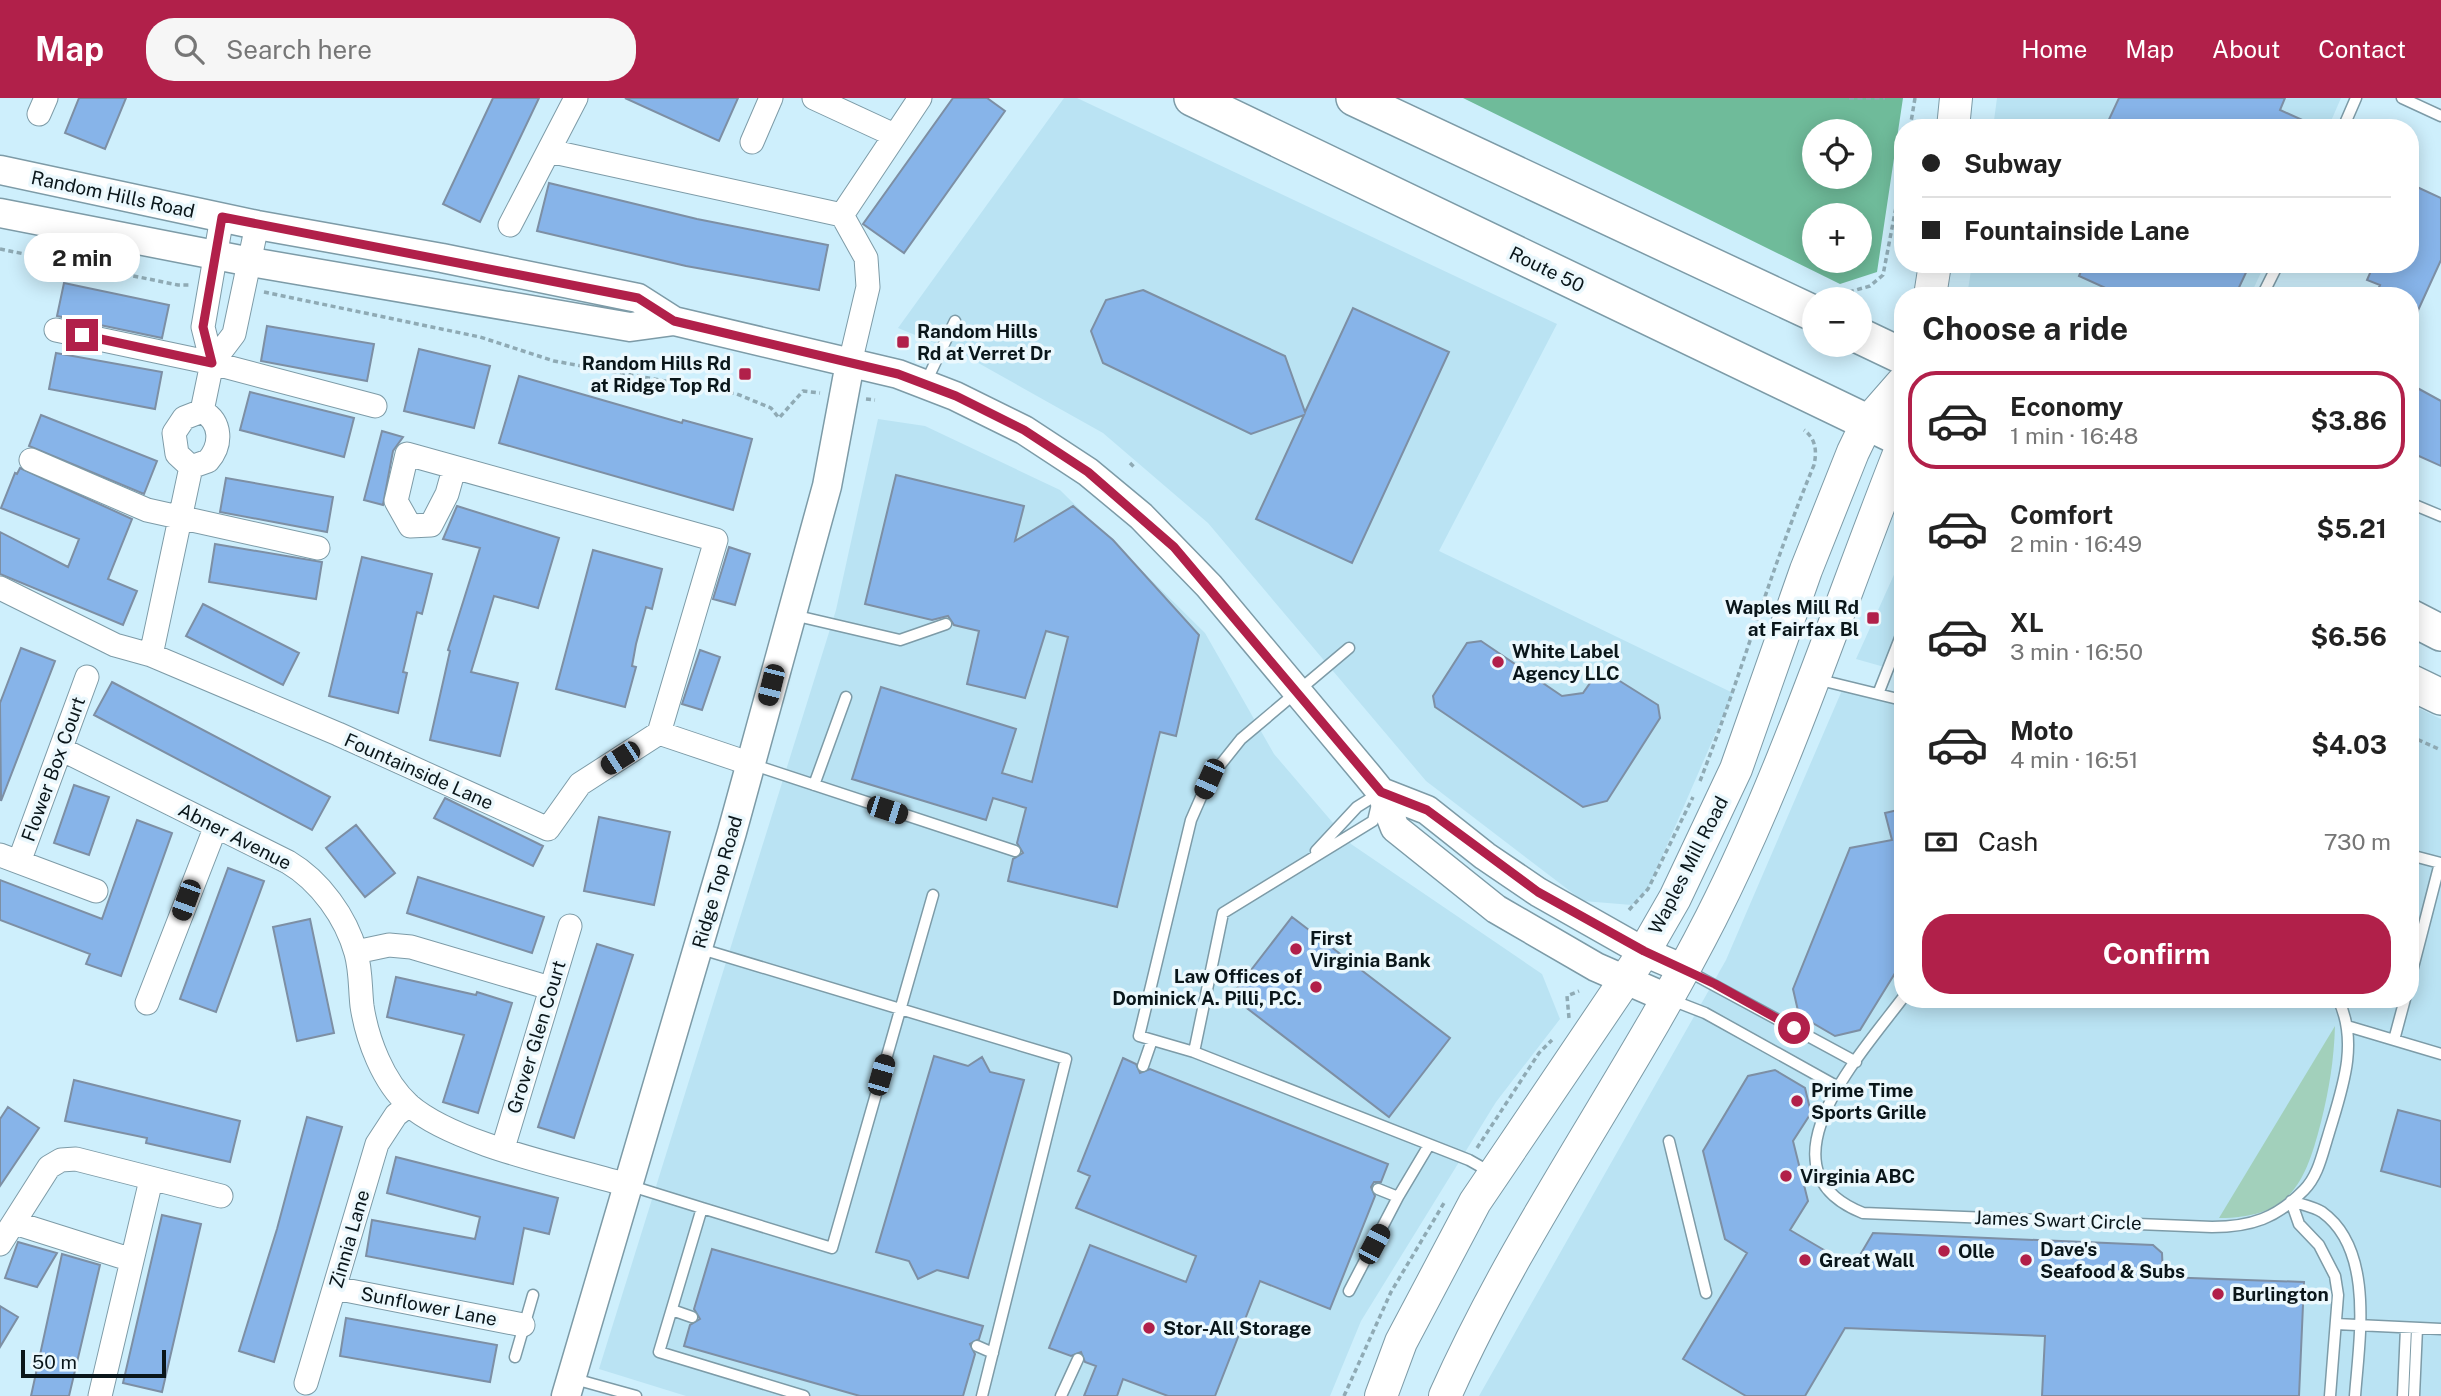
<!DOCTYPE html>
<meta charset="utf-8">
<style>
body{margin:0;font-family:"Public Sans",sans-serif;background:#f6f6f6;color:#222;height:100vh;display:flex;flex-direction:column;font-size:26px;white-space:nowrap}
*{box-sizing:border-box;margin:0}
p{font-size:23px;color:#767676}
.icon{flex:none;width:38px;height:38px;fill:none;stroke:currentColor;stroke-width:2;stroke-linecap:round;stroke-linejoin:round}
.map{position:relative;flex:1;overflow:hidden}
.details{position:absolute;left:1894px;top:189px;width:525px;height:721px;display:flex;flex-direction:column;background:#fff;border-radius:28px;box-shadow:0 4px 18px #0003}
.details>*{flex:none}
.guide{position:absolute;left:1894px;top:21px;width:525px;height:154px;border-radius:28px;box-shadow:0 4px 18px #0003;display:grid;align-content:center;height:154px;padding:0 28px;background:#fff}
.buttons{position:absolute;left:1802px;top:21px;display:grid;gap:14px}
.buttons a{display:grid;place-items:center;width:70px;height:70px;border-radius:50%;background:#fff;box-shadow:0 4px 18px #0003;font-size:35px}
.scale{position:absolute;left:21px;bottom:18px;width:145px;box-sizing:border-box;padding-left:7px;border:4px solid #0a161a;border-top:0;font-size:19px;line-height:24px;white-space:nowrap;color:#0a161a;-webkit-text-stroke:5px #ebf8fd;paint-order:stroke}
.end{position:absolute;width:32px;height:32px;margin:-16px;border:9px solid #b1204a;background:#fff;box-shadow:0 0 0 4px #fff}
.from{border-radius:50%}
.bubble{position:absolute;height:49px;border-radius:24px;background:#fff;box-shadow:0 4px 18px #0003;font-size:23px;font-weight:700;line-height:49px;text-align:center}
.car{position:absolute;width:21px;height:42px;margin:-21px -10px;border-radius:9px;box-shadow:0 0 5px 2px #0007;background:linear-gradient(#222 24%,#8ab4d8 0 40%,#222 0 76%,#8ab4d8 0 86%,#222 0)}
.guide b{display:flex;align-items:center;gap:24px;height:66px;font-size:26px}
.guide b+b{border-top:2px solid #e0e0e0}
.guide i{width:18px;height:18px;background:#222}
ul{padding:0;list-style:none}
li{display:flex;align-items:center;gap:21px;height:98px;margin:0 14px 10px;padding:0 14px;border:4px solid transparent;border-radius:28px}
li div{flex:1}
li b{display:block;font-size:26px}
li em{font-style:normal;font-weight:700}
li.selected{border-color:#b1204a}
li>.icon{width:63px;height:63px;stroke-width:1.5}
h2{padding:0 28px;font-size:32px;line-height:84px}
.pay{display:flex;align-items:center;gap:18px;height:77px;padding:0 28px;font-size:26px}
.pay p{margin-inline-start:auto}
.primary-button{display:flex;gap:14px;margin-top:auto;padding:14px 28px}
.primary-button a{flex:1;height:80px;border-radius:28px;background:#b1204a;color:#fff;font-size:28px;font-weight:700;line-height:80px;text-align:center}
header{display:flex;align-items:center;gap:42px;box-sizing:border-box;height:98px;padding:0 35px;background:#b1204a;color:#fff}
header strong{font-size:33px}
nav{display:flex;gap:38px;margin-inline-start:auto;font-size:24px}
.search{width:490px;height:63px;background:#f6f6f6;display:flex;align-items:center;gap:18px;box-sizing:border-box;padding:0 24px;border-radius:28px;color:#767676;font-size:26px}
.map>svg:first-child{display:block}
.built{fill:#bae3f3}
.green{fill:#a2d0bb}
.forest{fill:#6fbb9a;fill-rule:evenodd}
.building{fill:#87b4e9;stroke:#7d8fa4;stroke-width:2}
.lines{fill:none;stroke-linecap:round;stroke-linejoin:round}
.service-casing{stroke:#7d9ba7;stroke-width:13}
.minor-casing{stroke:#7d9ba7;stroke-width:25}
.tertiary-casing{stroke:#7d9ba7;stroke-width:31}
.secondary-casing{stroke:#7d9ba7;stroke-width:34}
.primary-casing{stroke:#7d9ba7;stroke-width:38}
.path{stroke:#8faab4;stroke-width:3.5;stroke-dasharray:5 3.5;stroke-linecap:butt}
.service{stroke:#fff;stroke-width:10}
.minor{stroke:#fff;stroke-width:23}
.tertiary{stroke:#fff;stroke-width:28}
.secondary{stroke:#fff;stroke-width:32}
.primary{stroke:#fff;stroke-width:35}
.route{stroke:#b1204a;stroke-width:9}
.poi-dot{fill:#b1204a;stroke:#ebf8fd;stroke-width:2.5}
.labels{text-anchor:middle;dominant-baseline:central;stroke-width:7;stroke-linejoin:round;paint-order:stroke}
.street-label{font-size:19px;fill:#0a161a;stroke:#ebf8fd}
.poi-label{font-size:19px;font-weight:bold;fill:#0a161a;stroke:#ebf8fd;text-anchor:start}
</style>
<header>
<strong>Map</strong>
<div class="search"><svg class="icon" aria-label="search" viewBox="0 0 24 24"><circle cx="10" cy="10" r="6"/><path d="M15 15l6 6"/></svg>Search here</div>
<nav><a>Home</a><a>Map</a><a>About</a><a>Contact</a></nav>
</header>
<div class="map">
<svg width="2441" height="1298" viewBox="0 0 2441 1298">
<rect width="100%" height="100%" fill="#ceeffc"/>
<!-- built -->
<path class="built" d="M1064,0H1077L1557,226L1439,453L1733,595L1648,791L1632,807L1583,803L1426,683L1208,425L1103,335L964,257L898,230Z
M1997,0H2341L2328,30H1993Z
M1972,166H2265L2250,198H1967Z
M878,321L925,328L1060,392L1205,535L1274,656L1351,746L1542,876L1560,921L1496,1004L1361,1223L1330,1298H686L599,1271L836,512Z
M1902,459V574L1856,561Z
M1846,583L1902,598V901H2410V606L2441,621V1298H1479L1726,862Z"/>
<!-- green -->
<path class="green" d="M2335,928C2334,962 2329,992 2321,1024C2305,1086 2290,1120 2219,1120Z"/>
<!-- forest -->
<path class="forest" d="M1463,0H1903L1877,174L1840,186ZM1815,33H1860V79H1815ZM1815,117H1860V163H1815Z"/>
<!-- building -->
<path class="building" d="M79,0H126L105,51L65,35Z
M493,0H539L480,124L443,106Z
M625,0H738L719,43Z
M953,0H987L1005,13L904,155L863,126Z
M2119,0H2285L2280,12L2320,30H2213L2198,23L2195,30H2105Z
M549,85L697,121L828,147L819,192L686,168L537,133Z
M2417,89L2441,100V162L2410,230V198H2375L2380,187L2367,182L2374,166H2410V94L2414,96Z
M2084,166H2250L2235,198H2123L2079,178Z
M64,185L169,207L162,240L57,218Z
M1143,192L1285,258L1305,314L1353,210L1449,254L1352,465L1256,421L1304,317L1251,336L1103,265L1091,233L1106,202Z
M267,228L374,246L367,283L261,263Z
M419,251L490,268L474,330L404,313Z
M56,255L162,274L155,311L49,291Z
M519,278L682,325L683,322L752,341L733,412L499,345Z
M2410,286L2441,303V368L2410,354Z
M250,294L354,320L344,359L240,332Z
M41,317L157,363L144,396L29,348Z
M382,333L403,339L393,353L383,407L364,402Z
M20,370L132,421L108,481L137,493L123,527L0,476V434L68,469L79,441L1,410L15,375L17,376Z
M896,377L1024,408L1015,443L1073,408L1113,442L1199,537L1176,638L1160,634L1117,809L1008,783L1013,761L1023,755L1017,745L1026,710L993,700L986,722L852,681L881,589L1016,631L1002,675L1032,684L1068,539L1046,533L1025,600L967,586L979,533L954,527L948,518L932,522L865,506Z
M226,380L333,399L327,434L220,414Z
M457,408L559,440L538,510L494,498L471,574L518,585L500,658L430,642L450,553L448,552L480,450L443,441Z
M215,446L322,464L316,501L209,484Z
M729,449L750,456L735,507L713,501Z
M593,452L662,471L652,511L646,509L636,546L632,568L636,569L625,609L556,591Z
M362,459L432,476L422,516L417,514L403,574L407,575L398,615L329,598Z
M203,506L299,555L283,587L186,538Z
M1481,543L1562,598L1583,595L1595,578L1607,575L1658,607L1660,620L1607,703L1583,709L1435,609L1433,598L1467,545Z
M21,550L55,563L1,703L0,605Z
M700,552L720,559L702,612L682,606Z
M112,584L330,699L312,732L94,617Z
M74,687L109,699L89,757L54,745Z
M445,700L543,748L533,768L434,720Z
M1902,711V871L1897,872L1860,932L1835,938L1799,917L1793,891L1850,750L1892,742L1885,715Z
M599,719L670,734L654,807L584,793Z
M137,722L172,735L121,878L86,866L90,856L0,822V782L102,821Z
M356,727L395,775L365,799L326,750Z
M228,770L264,783L216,914L180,901Z
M418,779L544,819L532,855L407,815Z
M1292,819L1450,940L1389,1019L1231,898Z
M310,821L334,935L297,943L273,829Z
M597,846L633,857L574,1040L538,1029Z
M396,879L476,897L477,894L512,905L478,1015L443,1004L464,937L387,919Z
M934,958L968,968L982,959L990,974L1024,982L968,1180L937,1172L918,1181L909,1163L876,1154Z
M1123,960L1136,966L1140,975L1150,971L1388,1066L1381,1084H1374L1371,1089L1375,1098L1330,1211L1260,1183L1215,1298H1168L1123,1281L1117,1298H1084L1096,1268L1085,1264L1081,1254L1071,1258L1049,1250L1090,1147L1186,1184L1196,1158L1076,1110L1090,1078L1078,1073Z
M1775,972L1805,990L1811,1015L1793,1043L1808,1103L1790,1132L1853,1169L1873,1135L2153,1147L2162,1155L2163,1179L2304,1184L2299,1298H2042L2045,1238L1845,1230L1805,1298H1746L1683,1261L1747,1155L1725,1141L1703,1053L1748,978Z
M74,982L240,1023L230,1064L146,1045L147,1040L65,1023Z
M8,1009L39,1030L0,1088V1021Z
M2398,1012L2441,1023V1089L2381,1073Z
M307,1019L342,1029L274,1264L239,1253L277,1131Z
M396,1059L558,1100L549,1136L524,1130L513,1186L366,1158L372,1122L475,1141L480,1119L387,1095Z
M162,1117L201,1126L162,1294L123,1285Z
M18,1144L57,1155L37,1189L5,1180Z
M712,1151L983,1228L979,1241L970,1246L975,1256L963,1298H860L684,1248L690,1227L700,1221L694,1211Z
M62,1156L100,1167L69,1298H31Z
M0,1208L18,1219L0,1249Z
M346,1220L497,1247L490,1284L340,1258Z"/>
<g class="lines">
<defs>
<path id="service" d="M2402,0L2441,18
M2343,30L2356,0
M2262,198L2278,166
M926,284L955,223
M2410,405L2441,418
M793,517L900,542L946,526
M1816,581L1902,602
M1878,596L1902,535
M751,666L1015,753
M814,687L846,599
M1378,702L1373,723L1223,815L1194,954L1469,1062L1492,1075
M1316,753L1357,709L1381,694
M2410,757L2440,765L2410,881
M698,850L1066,961L982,1298
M1686,872L1856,964
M1669,901L1705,915L1840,990
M1902,901C1860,957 1754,1072 1863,1115L2212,1129C2251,1129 2277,1120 2304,1092C2318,1078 2322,1057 2328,1038C2341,994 2360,946 2338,901
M2347,928L2441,956
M2394,942L2405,901
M1194,954L1139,938L1191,722L1209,681L1241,641L1349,550
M1143,968L1152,942
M1669,1043L1706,1195
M628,1087L702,1110L659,1254L804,1298
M1378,1091L1398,1099L1429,1047
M2291,1103C2300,1106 2314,1109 2322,1114C2375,1152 2359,1243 2355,1298
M2291,1103L2299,1126L2319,1147L2335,1178L2338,1197L2330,1298
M702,1110L832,1150L933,797
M1349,1193L1398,1099
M672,1212L692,1219
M2336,1226L2441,1231
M977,1248L993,1255
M515,1259L533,1197
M571,1280L636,1298
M1061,1298L1078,1261
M2403,1298L2406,1230
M2414,1298L2417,1230"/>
<path id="minor" d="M814,0L894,37
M39,16L46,0
M752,44L771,0
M549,53L842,117
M842,117L866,160L868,189L850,265
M842,117L920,0
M510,127L576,0
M56,232L212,265L375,308
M212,265L234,236L257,127
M202,313L212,265L203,229L222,119
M202,313C222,324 222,347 208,363L191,369L177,356L174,335L184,320Z
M31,362L147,412L318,450
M0,490L115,547L151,557L338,636L548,731L580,686L659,635L716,442L407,356L396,403L410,428L431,427L447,396L454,371
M151,557L191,369
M659,635L751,666
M61,651L288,764C320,783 346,819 356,855C361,873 360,890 362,908C367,941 383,984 409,1007C455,1047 567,1069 627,1087
M0,757L96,793
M19,764L87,579
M356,854L389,847L411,849L550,890
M147,905L216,728
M503,1050L570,828
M15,1125L132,1162
M0,1146L49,1069L61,1062L76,1061L221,1098
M335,1190L523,1227
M306,1285L377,1046L396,1017L409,1007
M100,1298L151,1082"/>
<path id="tertiary" d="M0,72L257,127L442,160L638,200L674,223L898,276L955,298L1024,332L1088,374L1141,418L1209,488L1368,678L1381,694L1395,730L1496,811L1596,869L1667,900
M0,115L251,164L630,229L674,223
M1381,694L1427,712L1485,758L1538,794L1644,854L1684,871
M566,1298L732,734L827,388L850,265"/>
<path id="secondary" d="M1953,30L1956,0
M1930,198L1935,166
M1381,1298L1401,1244L1475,1104L1644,854L1675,800L1736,671L1806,472L1853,354L1867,325L1902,285
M1445,1298C1519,1131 1628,983 1711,820C1788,668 1839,506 1902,348"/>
<path id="primary" d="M1192,0L1902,341
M1354,0L1815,216
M1860,238L1902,258
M2410,519L2441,535
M2410,584L2441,599"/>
</defs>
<!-- service casing -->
<use href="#service" class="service-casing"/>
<!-- minor casing -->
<use href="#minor" class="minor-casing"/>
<!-- tertiary casing -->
<use href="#tertiary" class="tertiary-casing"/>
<!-- secondary casing -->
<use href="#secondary" class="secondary-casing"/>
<!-- primary casing -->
<use href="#primary" class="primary-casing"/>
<!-- path -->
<path class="path" d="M1849,0H1885
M1910,30L1915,0
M0,151L178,187H190
M264,194L480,239L554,263L737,296L771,310L779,320L803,293L820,295
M1849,194L1870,188L1883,177L1902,78
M866,301L875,302
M1130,365L1135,370
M2410,638L2441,652
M1700,683C1741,578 1771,470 1814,367C1817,353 1816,341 1804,332
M1629,812L1648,791L1693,699
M1569,920L1567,898L1579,893
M1477,1050L1539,955L1552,942
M1344,1298L1391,1194L1444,1105"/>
<!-- service -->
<use href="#service" class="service"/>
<!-- minor -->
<use href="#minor" class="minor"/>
<!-- tertiary -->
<use href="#tertiary" class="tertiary"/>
<!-- secondary -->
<use href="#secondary" class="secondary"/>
<!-- primary -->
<use href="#primary" class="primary"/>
</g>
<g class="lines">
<!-- route -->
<path class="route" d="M82,237L212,265L203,229L222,119L638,200L674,223L898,276L956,298L1024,332L1088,374L1174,449L1381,694L1427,712L1538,794L1644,853L1715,886L1794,930"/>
</g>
<!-- markers -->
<g class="poi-dot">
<rect x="896" y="237" width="14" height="14" rx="3.5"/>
<rect x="738" y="269" width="14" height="14" rx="3.5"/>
<rect x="1866" y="513" width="14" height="14" rx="3.5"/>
<circle cx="1498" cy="564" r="7"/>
<circle cx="1296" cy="851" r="7"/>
<circle cx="1316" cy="889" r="7"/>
<circle cx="1797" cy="1003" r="7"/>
<circle cx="1786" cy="1078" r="7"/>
<circle cx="1944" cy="1153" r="7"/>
<circle cx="1805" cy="1162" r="7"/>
<circle cx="2026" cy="1162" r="7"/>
<circle cx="2218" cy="1196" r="7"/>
<circle cx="1149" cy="1230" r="7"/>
</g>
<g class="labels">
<!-- street labels -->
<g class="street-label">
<text transform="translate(113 96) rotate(12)">Random Hills Road</text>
<text transform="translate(1547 171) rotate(26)">Route 50</text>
<text transform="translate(53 671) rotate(-70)">Flower Box Court</text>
<text transform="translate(419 673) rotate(24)">Fountainside Lane</text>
<text transform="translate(235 738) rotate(27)">Abner Avenue</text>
<text transform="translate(1688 767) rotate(-63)">Waples Mill Road</text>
<text transform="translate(717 784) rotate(-74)">Ridge Top Road</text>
<text transform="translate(536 939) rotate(-73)">Grover Glen Court</text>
<text transform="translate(2058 1122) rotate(2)">James Swart Circle</text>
<text transform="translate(349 1141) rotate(-74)">Zinnia Lane</text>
<text transform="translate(429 1208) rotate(11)">Sunflower Lane</text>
</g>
<!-- poi labels -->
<g class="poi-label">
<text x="917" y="233">Random Hills<tspan x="917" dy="22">Rd at Verret Dr</tspan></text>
<text x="731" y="265" text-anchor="end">Random Hills Rd<tspan x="731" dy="22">at Ridge Top Rd</tspan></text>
<text x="1859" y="509" text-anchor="end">Waples Mill Rd<tspan x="1859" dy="22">at Fairfax Bl</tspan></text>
<text x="1512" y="553">White Label<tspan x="1512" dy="22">Agency LLC</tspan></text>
<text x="1310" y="840">First<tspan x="1310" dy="22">Virginia Bank</tspan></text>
<text x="1302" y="878" text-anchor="end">Law Offices of<tspan x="1302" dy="22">Dominick A. Pilli, P.C.</tspan></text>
<text x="1811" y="992">Prime Time<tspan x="1811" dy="22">Sports Grille</tspan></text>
<text x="1800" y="1078">Virginia ABC</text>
<text x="2040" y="1151">Dave's<tspan x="2040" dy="22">Seafood &amp; Subs</tspan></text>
<text x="1958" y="1153">Olle</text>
<text x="1819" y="1162">Great Wall</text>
<text x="2232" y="1196">Burlington</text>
<text x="1163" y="1230">Stor-All Storage</text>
</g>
</g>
</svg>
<div class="buttons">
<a><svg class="icon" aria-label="locate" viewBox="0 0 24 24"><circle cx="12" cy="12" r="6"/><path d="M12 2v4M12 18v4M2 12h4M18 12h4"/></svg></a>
<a>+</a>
<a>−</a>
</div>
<div class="scale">50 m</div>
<i class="end from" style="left:1794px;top:930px"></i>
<i class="end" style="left:82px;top:237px"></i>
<div class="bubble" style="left:24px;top:135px;width:116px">2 min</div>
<i class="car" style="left:771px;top:587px;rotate:194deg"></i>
<i class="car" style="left:620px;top:660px;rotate:237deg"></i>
<i class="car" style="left:1209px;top:681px;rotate:204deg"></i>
<i class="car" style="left:887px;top:712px;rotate:108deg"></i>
<i class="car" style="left:186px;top:802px;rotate:200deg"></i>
<i class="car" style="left:881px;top:977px;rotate:16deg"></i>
<i class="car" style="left:1374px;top:1146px;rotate:28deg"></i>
<div class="guide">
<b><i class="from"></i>Subway</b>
<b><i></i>Fountainside Lane</b>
</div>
<section class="details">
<h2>Choose a ride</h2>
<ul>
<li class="selected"><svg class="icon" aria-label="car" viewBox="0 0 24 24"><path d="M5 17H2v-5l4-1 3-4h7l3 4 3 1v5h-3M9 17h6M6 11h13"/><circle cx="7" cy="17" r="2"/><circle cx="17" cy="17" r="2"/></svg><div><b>Economy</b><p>1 min · 16:48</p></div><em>$3.86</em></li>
<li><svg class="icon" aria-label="car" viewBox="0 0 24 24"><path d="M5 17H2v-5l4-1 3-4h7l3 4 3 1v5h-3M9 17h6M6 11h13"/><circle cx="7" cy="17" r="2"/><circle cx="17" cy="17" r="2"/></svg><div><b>Comfort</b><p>2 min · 16:49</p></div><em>$5.21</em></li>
<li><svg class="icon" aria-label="car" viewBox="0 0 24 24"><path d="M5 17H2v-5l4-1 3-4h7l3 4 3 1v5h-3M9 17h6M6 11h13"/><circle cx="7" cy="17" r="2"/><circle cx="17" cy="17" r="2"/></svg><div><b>XL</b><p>3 min · 16:50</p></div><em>$6.56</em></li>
<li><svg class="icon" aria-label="car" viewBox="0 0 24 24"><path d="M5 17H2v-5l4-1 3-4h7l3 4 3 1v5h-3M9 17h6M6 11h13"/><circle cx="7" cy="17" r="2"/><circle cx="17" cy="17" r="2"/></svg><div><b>Moto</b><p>4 min · 16:51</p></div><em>$4.03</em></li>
</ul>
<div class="pay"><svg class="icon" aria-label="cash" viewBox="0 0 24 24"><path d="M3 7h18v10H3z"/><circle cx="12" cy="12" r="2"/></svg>Cash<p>730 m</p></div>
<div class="primary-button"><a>Confirm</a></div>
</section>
</div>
